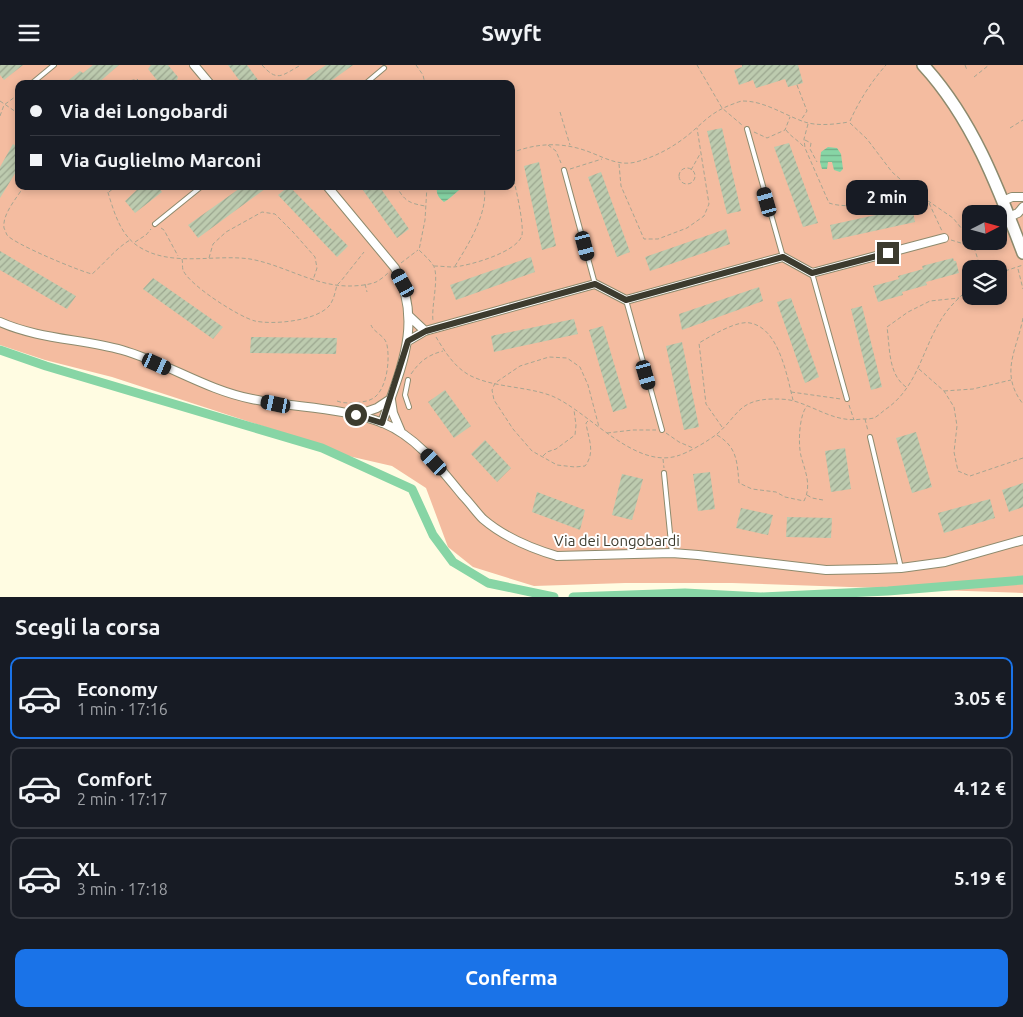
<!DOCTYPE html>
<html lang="it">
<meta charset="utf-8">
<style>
body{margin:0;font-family:Ubuntu,sans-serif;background:#242831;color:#f1f3f6;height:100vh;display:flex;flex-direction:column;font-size:19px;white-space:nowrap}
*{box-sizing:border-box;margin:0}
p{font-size:16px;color:#9ea1a6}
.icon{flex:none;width:28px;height:28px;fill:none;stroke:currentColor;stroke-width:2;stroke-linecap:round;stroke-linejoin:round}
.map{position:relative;height:532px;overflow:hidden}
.panel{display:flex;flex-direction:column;background:#171b24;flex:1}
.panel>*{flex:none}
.hud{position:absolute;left:15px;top:15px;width:500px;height:110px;border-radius:10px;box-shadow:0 2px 8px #0003;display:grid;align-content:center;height:110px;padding:0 15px;background:#171b24}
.needle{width:32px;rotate:84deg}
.controls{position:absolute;left:962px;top:140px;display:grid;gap:10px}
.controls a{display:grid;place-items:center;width:45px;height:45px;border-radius:10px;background:#171b24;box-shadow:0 2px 8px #0003;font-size:25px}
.end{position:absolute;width:22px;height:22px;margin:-11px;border:6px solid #3c3b2e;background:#fff;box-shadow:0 0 0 2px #fff}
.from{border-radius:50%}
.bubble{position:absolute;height:35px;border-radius:10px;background:#171b24;box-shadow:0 2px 8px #0003;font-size:16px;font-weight:700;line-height:35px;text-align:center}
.car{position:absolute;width:15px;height:30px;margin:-15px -8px;border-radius:6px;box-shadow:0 0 4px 1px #0007;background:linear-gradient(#222 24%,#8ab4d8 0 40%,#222 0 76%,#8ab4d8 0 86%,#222 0)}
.hud b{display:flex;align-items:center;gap:18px;height:48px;font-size:19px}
.hud b+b{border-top:1px solid #363941}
.hud i{width:12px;height:12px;background:#f1f3f6}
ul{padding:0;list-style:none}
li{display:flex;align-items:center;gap:15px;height:82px;margin:0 10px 8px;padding:0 5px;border:2px solid #363941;border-radius:10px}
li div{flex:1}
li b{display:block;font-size:19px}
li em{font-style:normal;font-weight:700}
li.on{border-color:#1a73e8}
li>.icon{width:45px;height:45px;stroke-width:1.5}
h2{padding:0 15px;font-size:22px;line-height:60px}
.button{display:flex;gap:10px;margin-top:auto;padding:10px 15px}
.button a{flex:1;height:58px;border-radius:10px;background:#1a73e8;color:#fff;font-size:20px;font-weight:700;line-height:58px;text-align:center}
header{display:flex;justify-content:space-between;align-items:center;height:65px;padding:0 15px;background:#171b24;font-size:22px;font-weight:700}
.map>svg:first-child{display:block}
.green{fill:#f4bca0;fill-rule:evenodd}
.water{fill:url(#water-rules)}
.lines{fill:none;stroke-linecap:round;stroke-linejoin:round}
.canal{stroke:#87d5a5;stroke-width:9}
.building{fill:url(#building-hatch)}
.lane-casing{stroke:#8d8a6d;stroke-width:6}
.street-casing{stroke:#8d8a6d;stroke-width:10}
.secondary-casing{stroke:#8d8a6d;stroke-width:14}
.path{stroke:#a7a591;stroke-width:1;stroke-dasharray:4 2.5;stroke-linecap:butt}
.lane{stroke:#fff;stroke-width:4}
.street{stroke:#fff;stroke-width:8}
.secondary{stroke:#fff;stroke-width:11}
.route{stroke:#3c3b2e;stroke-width:6}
.labels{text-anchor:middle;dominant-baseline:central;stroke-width:4;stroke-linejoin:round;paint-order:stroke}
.street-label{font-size:15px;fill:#3c3b2e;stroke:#fff}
</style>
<header><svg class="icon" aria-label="menu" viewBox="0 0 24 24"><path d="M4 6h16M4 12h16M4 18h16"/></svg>Swyft<svg class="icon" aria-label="person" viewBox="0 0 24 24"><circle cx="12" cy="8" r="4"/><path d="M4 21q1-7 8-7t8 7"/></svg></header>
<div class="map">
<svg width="1023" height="532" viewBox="0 0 1023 532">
<defs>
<pattern id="water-rules" width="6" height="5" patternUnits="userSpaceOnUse" patternTransform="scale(1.25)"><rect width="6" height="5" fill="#87d5a5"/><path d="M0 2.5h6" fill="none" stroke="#70ae87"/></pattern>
<pattern id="building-hatch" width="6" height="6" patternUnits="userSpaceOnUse" patternTransform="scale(1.25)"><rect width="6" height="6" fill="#bdcbaf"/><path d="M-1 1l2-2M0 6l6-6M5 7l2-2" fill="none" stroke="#9ba68f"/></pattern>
</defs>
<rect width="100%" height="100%" fill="#fffce2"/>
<!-- green -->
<path class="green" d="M0,0H1023V528L732,518H625L534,521L473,502L448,482L426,423L392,401L344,390L296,372L112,312L45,295L0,280ZM19,19H511V121H19ZM971,149H999V176H971ZM971,204H999V231H971Z"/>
<!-- water -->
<path class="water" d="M828,82L837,83L841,89L843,104L840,107L834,105L832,97H828L827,104H822L820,97L821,87Z
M437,121H466C458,124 453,132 444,137C438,132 436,129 437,121Z"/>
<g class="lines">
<!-- canal -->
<path class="canal" d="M0,285L46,301L322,383L412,424L433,470L453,497L488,518L554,532
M573,532L685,528L761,532L888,526L1023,515"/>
</g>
<!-- building -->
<path class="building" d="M0,0H23L4,15L0,10Z
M93,0H119L97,19H64L80,6L83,8Z
M151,0H168L178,12L177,15L180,19H160L148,4Z
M228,0H247L261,19H242Z
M326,0H353L327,19H299Z
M742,0H798L803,18L788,22L785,14L756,23L753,15L739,20L734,5L742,2Z
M722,63L741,146L727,149L707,66Z
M789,78L818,158L803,162L774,82Z
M13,79L19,83V102L0,133V102Z
M539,97L556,181L542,185L524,101Z
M601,107L630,187L617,192L588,112Z
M141,121H158L162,127L135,148L125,136Z
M243,121H269L198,173L188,160Z
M289,121L348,181L337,192L278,130Z
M360,121H379L409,164L397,173Z
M912,142L915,157L833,175L830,160Z
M726,164L730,179L650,206L645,192Z
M0,186L76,231L67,244L0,205Z
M531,192L535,207L456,235L450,220Z
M953,193L954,196H956L959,208L926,217L927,220L902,227L903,230L878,237L873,221L899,214L898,211L923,204L922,201Z
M153,213L223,262L213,274L143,224Z
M759,222L763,236L682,265L679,249Z
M791,233L819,312L805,318L777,237Z
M862,241L882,322L871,325L851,244Z
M574,254L578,269L494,287L491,271Z
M603,261L627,343L613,347L589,265Z
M251,272L337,273L336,289L250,288Z
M682,277L699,362L684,365L666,281Z
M445,325L471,361L454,373L428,337Z
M916,367L932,422L912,428L896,373Z
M485,375L511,403L497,417L471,389Z
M845,383L851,424L831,427L825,386Z
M710,407L715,444L698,446L693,409Z
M622,409L643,414L632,455L612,450Z
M1023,418V442L1009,447L1002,425Z
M537,427L585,445L580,465L532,447Z
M990,434L995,453L944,468L938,448Z
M741,443L773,450L768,470L736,463Z
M787,452L832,453L831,473L786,472Z"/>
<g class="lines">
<defs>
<path id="lane" d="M31,19L54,0
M365,19L384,3
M747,64L783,192
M564,105L595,219
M155,159L202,121
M812,208L847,334
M626,235L662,365
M408,315L405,330L409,342
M870,372L901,503
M664,408L672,488"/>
<path id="street" d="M194,0L210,19
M327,121L395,203C424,257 400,305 382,358
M1003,136L1012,132H1023
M1009,152L1018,148L1023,142
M409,251L425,266
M0,257C38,274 82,274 122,285C167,298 206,325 252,334C295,343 341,342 383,358C417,372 440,403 463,431C470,438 476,447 483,454C504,472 530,483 557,491L672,488L698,490L826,505L876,504L901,503L945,497L1023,475
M408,276L425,266L595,219L626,235L783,192L812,208L944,173
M391,335L393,348L401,367
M357,350L377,343L389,335"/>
<path id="secondary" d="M923,0C972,53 998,122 1023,188"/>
</defs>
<!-- lane casing -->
<use href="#lane" class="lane-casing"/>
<!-- street casing -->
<use href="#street" class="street-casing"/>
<!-- secondary casing -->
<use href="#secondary" class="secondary-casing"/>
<!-- path -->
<path class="path" d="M262,0C278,18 282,10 301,0
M416,0L423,10L425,19
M697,0L722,43L742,60
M965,0L967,5
M974,12L989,0
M118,19L137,14L142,19
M797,20L807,46L801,55
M0,36L19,49
M560,47L570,80
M0,51L4,40L19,29
M850,56C859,36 871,17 886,0
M850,58L867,74L892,107L915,127L953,153L971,175
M808,59L804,74L805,83L829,138C852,146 891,134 915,127
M1010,63L1023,55
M786,65C791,72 798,75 804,82
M754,67L767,73L785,65L790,52
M805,75L811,78L810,84L817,97
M548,80L556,86L561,98
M511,88C539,77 565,77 592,88C607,94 620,101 636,97C654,92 668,85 683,74C702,60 708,48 733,39C736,38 740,36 743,36C766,36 787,52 808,58C822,61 836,59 849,57
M619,99L621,121L644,174H658L687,163L704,151L709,139L697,63
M679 111a8 8 0 1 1 16 0a8 8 0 1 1-16 0Z
M570,104L602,94
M691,105L700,89
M24,121C17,133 2,149 4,163C5,165 6,168 7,170C14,179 79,206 92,209C105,198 115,184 130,175
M106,121C113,143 119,171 141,183C173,202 215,189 250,194C284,200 314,221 349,221C357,221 369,220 376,217C380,215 385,211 388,208
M396,121C405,136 408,138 425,141
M427,121L425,155L419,185C424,190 429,194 433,200C440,210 431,241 433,256
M109,127L116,121
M929,138L942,166
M161,163L164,165L178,191
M951,175L974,182
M972,176L981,204
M135,177L146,170L151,164
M209,193L213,179L226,167L262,147L275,149L293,167L315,192L317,203L313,215
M182,194C183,197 182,202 183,205C189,220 239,252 255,256C273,260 316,256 329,241C334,235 335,227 337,220L341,216L364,187
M401,198L418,185
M434,201C440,201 447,202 453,202C469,201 518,187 522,170C524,158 515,118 511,105
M455,201C468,180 489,147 484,121
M1018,204L1023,224
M999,208L1023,200
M365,219L367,227
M1023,253C1017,285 999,308 1023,339
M436,272C445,287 455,303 471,311C496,323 526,321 552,331C588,346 634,404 677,391C688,388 708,376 717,369C738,351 738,335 772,334C778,334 788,334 794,336C818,343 836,358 862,354C866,354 870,354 874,353C878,351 882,347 886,344C920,321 923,277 947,246C954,237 963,229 971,222
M919,304L944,326L954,342L957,361L954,387L958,406L970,411L1023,393
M411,309C420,296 428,290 443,286
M906,322C888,309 890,283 887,262L908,247L930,236L959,233
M944,326L973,324L1011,315
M791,327L841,334
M337,336C342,338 347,338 352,338C360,337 369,337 375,332C387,322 390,295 387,280C385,270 374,268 371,260
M849,340L854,355
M865,354L868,366
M588,356L586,358C588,373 596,387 585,401L575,402L557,400L532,386L513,364L494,335L492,325L495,318L520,301L549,292L567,293L580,302L588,320L599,362
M722,362L706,339L699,278C711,271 737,255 750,258C779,263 787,311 793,335
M607,368L633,365H656
M666,368L679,377L693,383
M717,370C737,382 737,396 739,418L752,424L776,427L785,432L804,436C812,420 805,406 801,391C798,379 799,350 807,341
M543,391L547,387L556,384L575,370L576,360L574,345
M663,394L664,403
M807,430L812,433L823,435"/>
<!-- lane -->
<use href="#lane" class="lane"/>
<!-- street -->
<use href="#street" class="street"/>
<!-- secondary -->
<use href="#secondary" class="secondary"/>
</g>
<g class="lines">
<!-- route -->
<path class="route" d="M356,350L382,358L408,276L426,266L595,219L626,235L783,192L812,208L888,188"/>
</g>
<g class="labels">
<!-- street labels -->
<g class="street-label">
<text x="617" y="475">Via dei Longobardi</text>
</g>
</g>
</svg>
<div class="controls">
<a><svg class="needle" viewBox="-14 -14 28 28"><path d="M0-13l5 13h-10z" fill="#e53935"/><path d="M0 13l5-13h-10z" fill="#9ea1a6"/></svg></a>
<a><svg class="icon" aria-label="layers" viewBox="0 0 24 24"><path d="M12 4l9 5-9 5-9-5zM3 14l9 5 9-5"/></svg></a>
</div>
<i class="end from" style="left:356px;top:350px"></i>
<i class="end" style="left:888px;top:188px"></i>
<div class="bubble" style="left:846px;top:115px;width:82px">2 min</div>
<i class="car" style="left:767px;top:137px;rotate:344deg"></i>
<i class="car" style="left:585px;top:181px;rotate:165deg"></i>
<i class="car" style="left:403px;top:218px;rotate:331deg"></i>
<i class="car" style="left:157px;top:299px;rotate:114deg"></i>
<i class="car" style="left:646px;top:310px;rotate:164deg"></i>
<i class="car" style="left:276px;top:339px;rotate:282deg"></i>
<i class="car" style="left:434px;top:397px;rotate:317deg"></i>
<div class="hud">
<b><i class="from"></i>Via dei Longobardi</b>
<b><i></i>Via Guglielmo Marconi</b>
</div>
</div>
<section class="panel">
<h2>Scegli la corsa</h2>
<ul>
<li class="on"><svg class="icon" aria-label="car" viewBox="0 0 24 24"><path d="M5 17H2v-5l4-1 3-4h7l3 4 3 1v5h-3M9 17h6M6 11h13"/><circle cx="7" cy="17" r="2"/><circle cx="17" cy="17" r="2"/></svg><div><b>Economy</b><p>1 min · 17:16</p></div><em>3.05 €</em></li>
<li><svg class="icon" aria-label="car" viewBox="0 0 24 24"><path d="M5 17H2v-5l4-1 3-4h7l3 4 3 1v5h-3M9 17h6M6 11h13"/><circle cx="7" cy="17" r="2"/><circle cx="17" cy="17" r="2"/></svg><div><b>Comfort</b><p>2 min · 17:17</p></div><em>4.12 €</em></li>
<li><svg class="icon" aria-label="car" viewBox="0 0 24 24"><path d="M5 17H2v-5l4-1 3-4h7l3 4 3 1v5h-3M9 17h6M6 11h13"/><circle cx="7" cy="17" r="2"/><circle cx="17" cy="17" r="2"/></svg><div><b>XL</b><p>3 min · 17:18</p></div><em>5.19 €</em></li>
</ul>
<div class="button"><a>Conferma</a></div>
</section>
